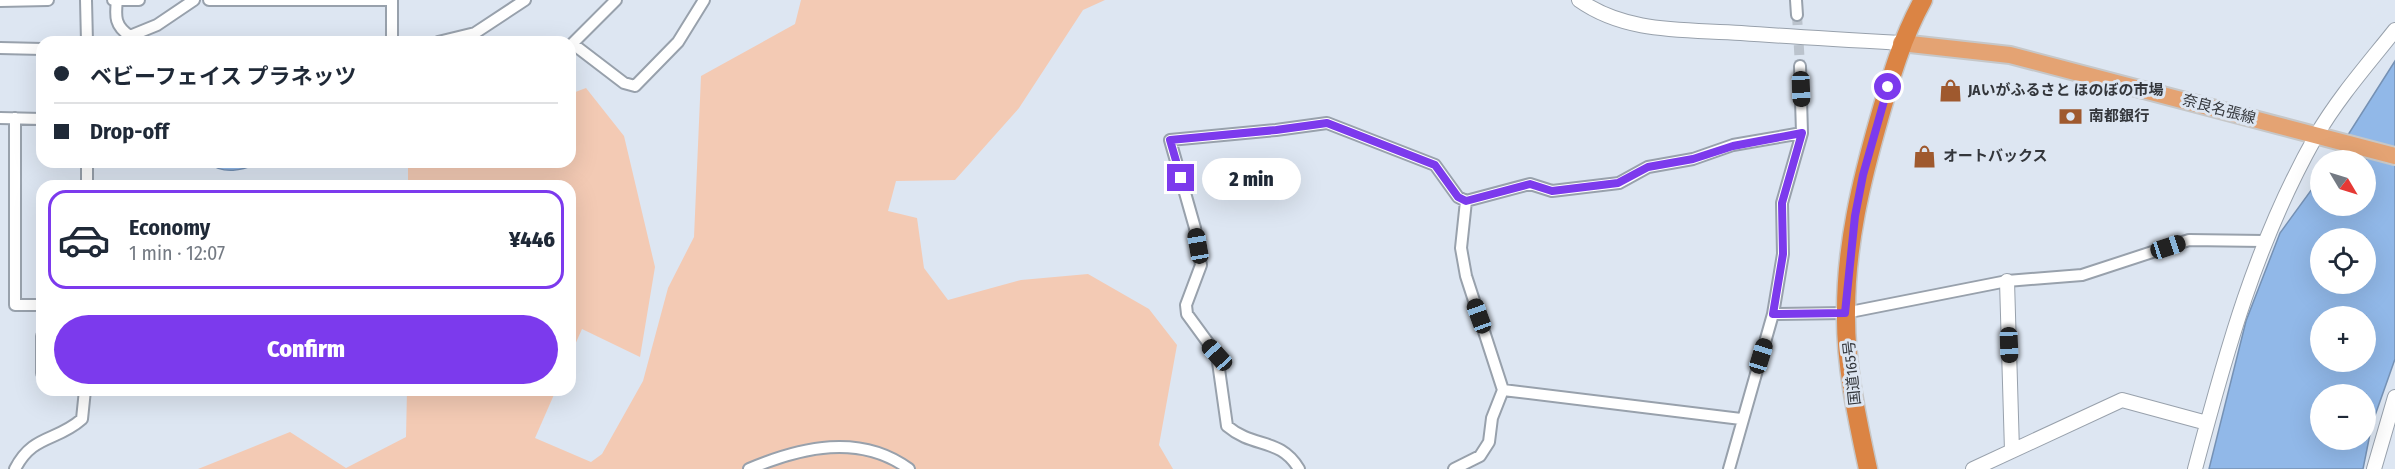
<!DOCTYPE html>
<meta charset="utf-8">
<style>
body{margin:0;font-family:"Fira Sans Condensed","Noto Sans JP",sans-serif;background:#f2f2f3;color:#1f2937;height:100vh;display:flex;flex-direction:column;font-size:22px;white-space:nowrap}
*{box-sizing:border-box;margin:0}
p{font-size:20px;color:#747a83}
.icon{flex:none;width:33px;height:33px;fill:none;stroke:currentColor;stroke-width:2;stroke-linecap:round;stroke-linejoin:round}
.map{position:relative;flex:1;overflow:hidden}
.sheet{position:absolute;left:36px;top:180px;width:540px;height:216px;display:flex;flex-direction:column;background:#fff;border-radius:18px;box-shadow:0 6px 24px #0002}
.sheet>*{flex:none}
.guide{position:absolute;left:36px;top:36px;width:540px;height:132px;border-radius:18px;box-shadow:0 6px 24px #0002;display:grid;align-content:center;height:132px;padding:0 18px;background:#fff}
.needle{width:39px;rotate:128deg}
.tools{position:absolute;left:2310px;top:150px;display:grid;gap:12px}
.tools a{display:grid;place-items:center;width:66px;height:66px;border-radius:50%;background:#fff;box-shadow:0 6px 24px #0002;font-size:30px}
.end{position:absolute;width:27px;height:27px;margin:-14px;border:8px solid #7c3aed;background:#fff;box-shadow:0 0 0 3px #fff}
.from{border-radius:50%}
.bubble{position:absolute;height:42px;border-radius:21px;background:#fff;box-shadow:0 6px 24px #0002;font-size:20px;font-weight:800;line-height:42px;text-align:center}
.car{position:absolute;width:18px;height:36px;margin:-18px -9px;border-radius:8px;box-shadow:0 0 4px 2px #0007;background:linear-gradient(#222 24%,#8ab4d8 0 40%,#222 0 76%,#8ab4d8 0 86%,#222 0)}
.guide b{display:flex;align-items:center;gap:21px;height:57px;font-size:22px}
.guide b+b{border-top:2px solid #e0e1e3}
.guide i{width:15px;height:15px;background:#1f2937}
ul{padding:10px 0 0;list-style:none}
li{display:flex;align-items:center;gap:18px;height:99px;margin:0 12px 9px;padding:0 6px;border:3px solid transparent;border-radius:18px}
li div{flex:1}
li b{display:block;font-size:22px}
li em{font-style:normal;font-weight:800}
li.current{border-color:#7c3aed}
li>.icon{width:54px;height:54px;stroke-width:1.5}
.action{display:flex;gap:12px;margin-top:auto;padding:12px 18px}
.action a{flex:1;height:69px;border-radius:36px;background:#7c3aed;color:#fff;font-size:24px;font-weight:800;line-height:69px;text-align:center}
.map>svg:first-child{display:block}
.green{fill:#f3cab4}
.water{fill:#91b8e8;stroke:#7591b4;stroke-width:1.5;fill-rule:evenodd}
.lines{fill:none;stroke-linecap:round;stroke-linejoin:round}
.minor-tunnel{stroke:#bbc3cd;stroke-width:10;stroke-dasharray:10 5;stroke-linecap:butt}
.minor-casing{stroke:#98a1ac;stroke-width:14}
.tertiary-casing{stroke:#98a1ac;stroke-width:16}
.primary-casing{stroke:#c6c7c8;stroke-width:20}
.trunk-casing{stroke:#c6c7c8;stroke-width:21}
.minor{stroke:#fff;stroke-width:10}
.tertiary{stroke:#fff;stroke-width:14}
.primary{stroke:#e4a373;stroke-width:16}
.trunk{stroke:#db8444;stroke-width:18}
.route{stroke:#7c3aed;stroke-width:8}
.labels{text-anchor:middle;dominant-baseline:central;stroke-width:6;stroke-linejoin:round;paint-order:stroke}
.poi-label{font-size:15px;font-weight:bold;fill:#33363b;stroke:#dde6f2;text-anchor:start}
.street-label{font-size:15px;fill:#33363b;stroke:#dde6f2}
</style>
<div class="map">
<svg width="2395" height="469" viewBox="0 0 2395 469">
<rect width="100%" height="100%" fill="#dde6f2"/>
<!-- green -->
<path class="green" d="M801,0H1105L1083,10L1019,108L955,180L896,181L888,211L917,218L924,268L948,300L1021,280L1088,274L1149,309L1177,345L1159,445L1173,469H198L290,432L346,468L406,437L407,390H556L535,438L591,462L602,454L643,381L668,288L694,237L701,76L795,24Z
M586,88L624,136L655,267L640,357L582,329L570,356V186H408V162H570V94Z"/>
<!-- water -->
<path class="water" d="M2395,61V359L2372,424L2363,469H2209L2246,321L2280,233L2320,178V206H2366V160H2332ZM2320,238H2366V284H2320ZM2320,316H2366V362H2320ZM2320,394H2366V440H2320Z
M206,162H261C242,171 224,175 206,162Z"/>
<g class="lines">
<!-- minor-tunnel -->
<path class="minor-tunnel" d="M1797,15L1800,66"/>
<defs>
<path id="minor" d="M86,0L87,42
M113,0H139
M117,0C115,17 115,26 130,36L157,25L194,0
M209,0H392
M392,0V42
M1796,0L1797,15
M0,1L48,0
M438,42L475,33L525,0
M573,44L624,83L635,86L678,42L704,0
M570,46L616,0
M0,48L42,49
M0,118L42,119
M15,118V305H42
M87,186V162
M1773,314L1845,313L2007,281L2082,275L2189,240L2263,241
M42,373V336
M1503,390L1741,419
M15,469C33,434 56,442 82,419L85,390
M749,469C801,447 860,433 909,469
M1299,469C1280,437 1254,449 1227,426L1217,355L1187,314L1186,305L1201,265L1195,228L1170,140L1276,130L1327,123L1435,165L1458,197L1466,201L1530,184L1552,191L1619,183L1648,167L1693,159L1733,145L1802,133
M1454,469L1480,456L1489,442L1492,418L1503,390L1466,276L1461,248L1466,201
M1729,469L1773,314L1783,254L1782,203L1802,133L1800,66"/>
<path id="tertiary" d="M1579,0C1627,34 1685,29 1741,33C1795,37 1848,40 1901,43
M2007,281L2012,451
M1973,469L2122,400L2207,423
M2195,469C2226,352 2256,242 2316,136C2338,98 2368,64 2395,30
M2374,469L2395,397"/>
<path id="primary" d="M1901,43L2010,55L2395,156"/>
<path id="trunk" d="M1868,469C1857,418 1845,364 1846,311C1846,245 1861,182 1879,119C1891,77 1902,38 1923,0"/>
</defs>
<!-- minor casing -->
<use href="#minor" class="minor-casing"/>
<!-- tertiary casing -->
<use href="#tertiary" class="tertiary-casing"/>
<!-- primary casing -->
<use href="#primary" class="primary-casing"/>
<!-- trunk casing -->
<use href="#trunk" class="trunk-casing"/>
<!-- minor -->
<use href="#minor" class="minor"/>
<!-- tertiary -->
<use href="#tertiary" class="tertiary"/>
<!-- primary -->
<use href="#primary" class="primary"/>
<!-- trunk -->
<use href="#trunk" class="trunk"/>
</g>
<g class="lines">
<!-- route -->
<path class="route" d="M1181,178L1170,140L1276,130L1327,123L1435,165L1458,197L1466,201L1530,184L1552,191L1618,183L1648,167L1693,159L1733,146L1802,133L1782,203L1783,254L1773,314L1845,313L1855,216L1863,175L1888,87"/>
</g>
<!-- icons -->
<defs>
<symbol id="shop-bare" viewBox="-9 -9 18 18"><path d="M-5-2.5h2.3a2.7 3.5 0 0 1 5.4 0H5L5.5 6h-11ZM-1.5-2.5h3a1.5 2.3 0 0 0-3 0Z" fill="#9f592e" stroke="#dde6f2" stroke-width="2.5" paint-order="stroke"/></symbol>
<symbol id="bank-bare" viewBox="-9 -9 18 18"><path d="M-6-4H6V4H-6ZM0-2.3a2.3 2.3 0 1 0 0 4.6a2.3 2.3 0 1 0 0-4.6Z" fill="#9f592e" stroke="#dde6f2" stroke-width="2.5" paint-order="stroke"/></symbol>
</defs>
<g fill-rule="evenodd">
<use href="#shop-bare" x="1934" y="74" width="33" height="33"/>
<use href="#bank-bare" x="2054" y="100" width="33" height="33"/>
<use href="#shop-bare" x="1908" y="140" width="33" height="33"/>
</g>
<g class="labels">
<!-- poi labels -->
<g class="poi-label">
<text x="1968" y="90">JAいがふるさと ほのぼの市場</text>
<text x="2089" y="116">南都銀行</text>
<text x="1943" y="156">オートバックス</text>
</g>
<!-- street labels -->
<g class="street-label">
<text transform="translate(2219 109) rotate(15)">奈良名張線</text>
<text transform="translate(1852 373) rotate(-96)">国道165号</text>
</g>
</g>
</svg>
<div class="tools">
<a><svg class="needle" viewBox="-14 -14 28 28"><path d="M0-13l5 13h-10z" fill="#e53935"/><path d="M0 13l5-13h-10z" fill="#747a83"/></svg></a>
<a><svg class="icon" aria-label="locate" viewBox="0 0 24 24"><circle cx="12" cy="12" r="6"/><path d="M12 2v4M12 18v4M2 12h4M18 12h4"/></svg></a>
<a>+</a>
<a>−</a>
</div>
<i class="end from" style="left:1888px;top:87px"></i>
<i class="end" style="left:1181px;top:178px"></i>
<div class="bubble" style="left:1202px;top:158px;width:99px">2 min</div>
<i class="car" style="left:1801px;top:89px;rotate:178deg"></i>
<i class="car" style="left:1198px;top:246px;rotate:350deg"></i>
<i class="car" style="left:2168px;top:247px;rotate:72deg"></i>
<i class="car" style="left:1479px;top:316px;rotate:340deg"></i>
<i class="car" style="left:2009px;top:345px;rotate:178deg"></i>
<i class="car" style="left:1217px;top:355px;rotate:318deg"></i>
<i class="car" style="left:1761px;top:356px;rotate:17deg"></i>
<div class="guide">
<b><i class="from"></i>ベビーフェイス プラネッツ</b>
<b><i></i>Drop-off</b>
</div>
<section class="sheet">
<ul>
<li class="current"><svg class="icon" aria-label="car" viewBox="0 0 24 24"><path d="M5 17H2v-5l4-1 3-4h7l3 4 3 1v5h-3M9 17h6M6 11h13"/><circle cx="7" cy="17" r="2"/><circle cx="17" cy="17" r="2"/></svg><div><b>Economy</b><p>1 min · 12:07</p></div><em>¥446</em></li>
</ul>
<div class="action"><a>Confirm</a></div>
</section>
</div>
